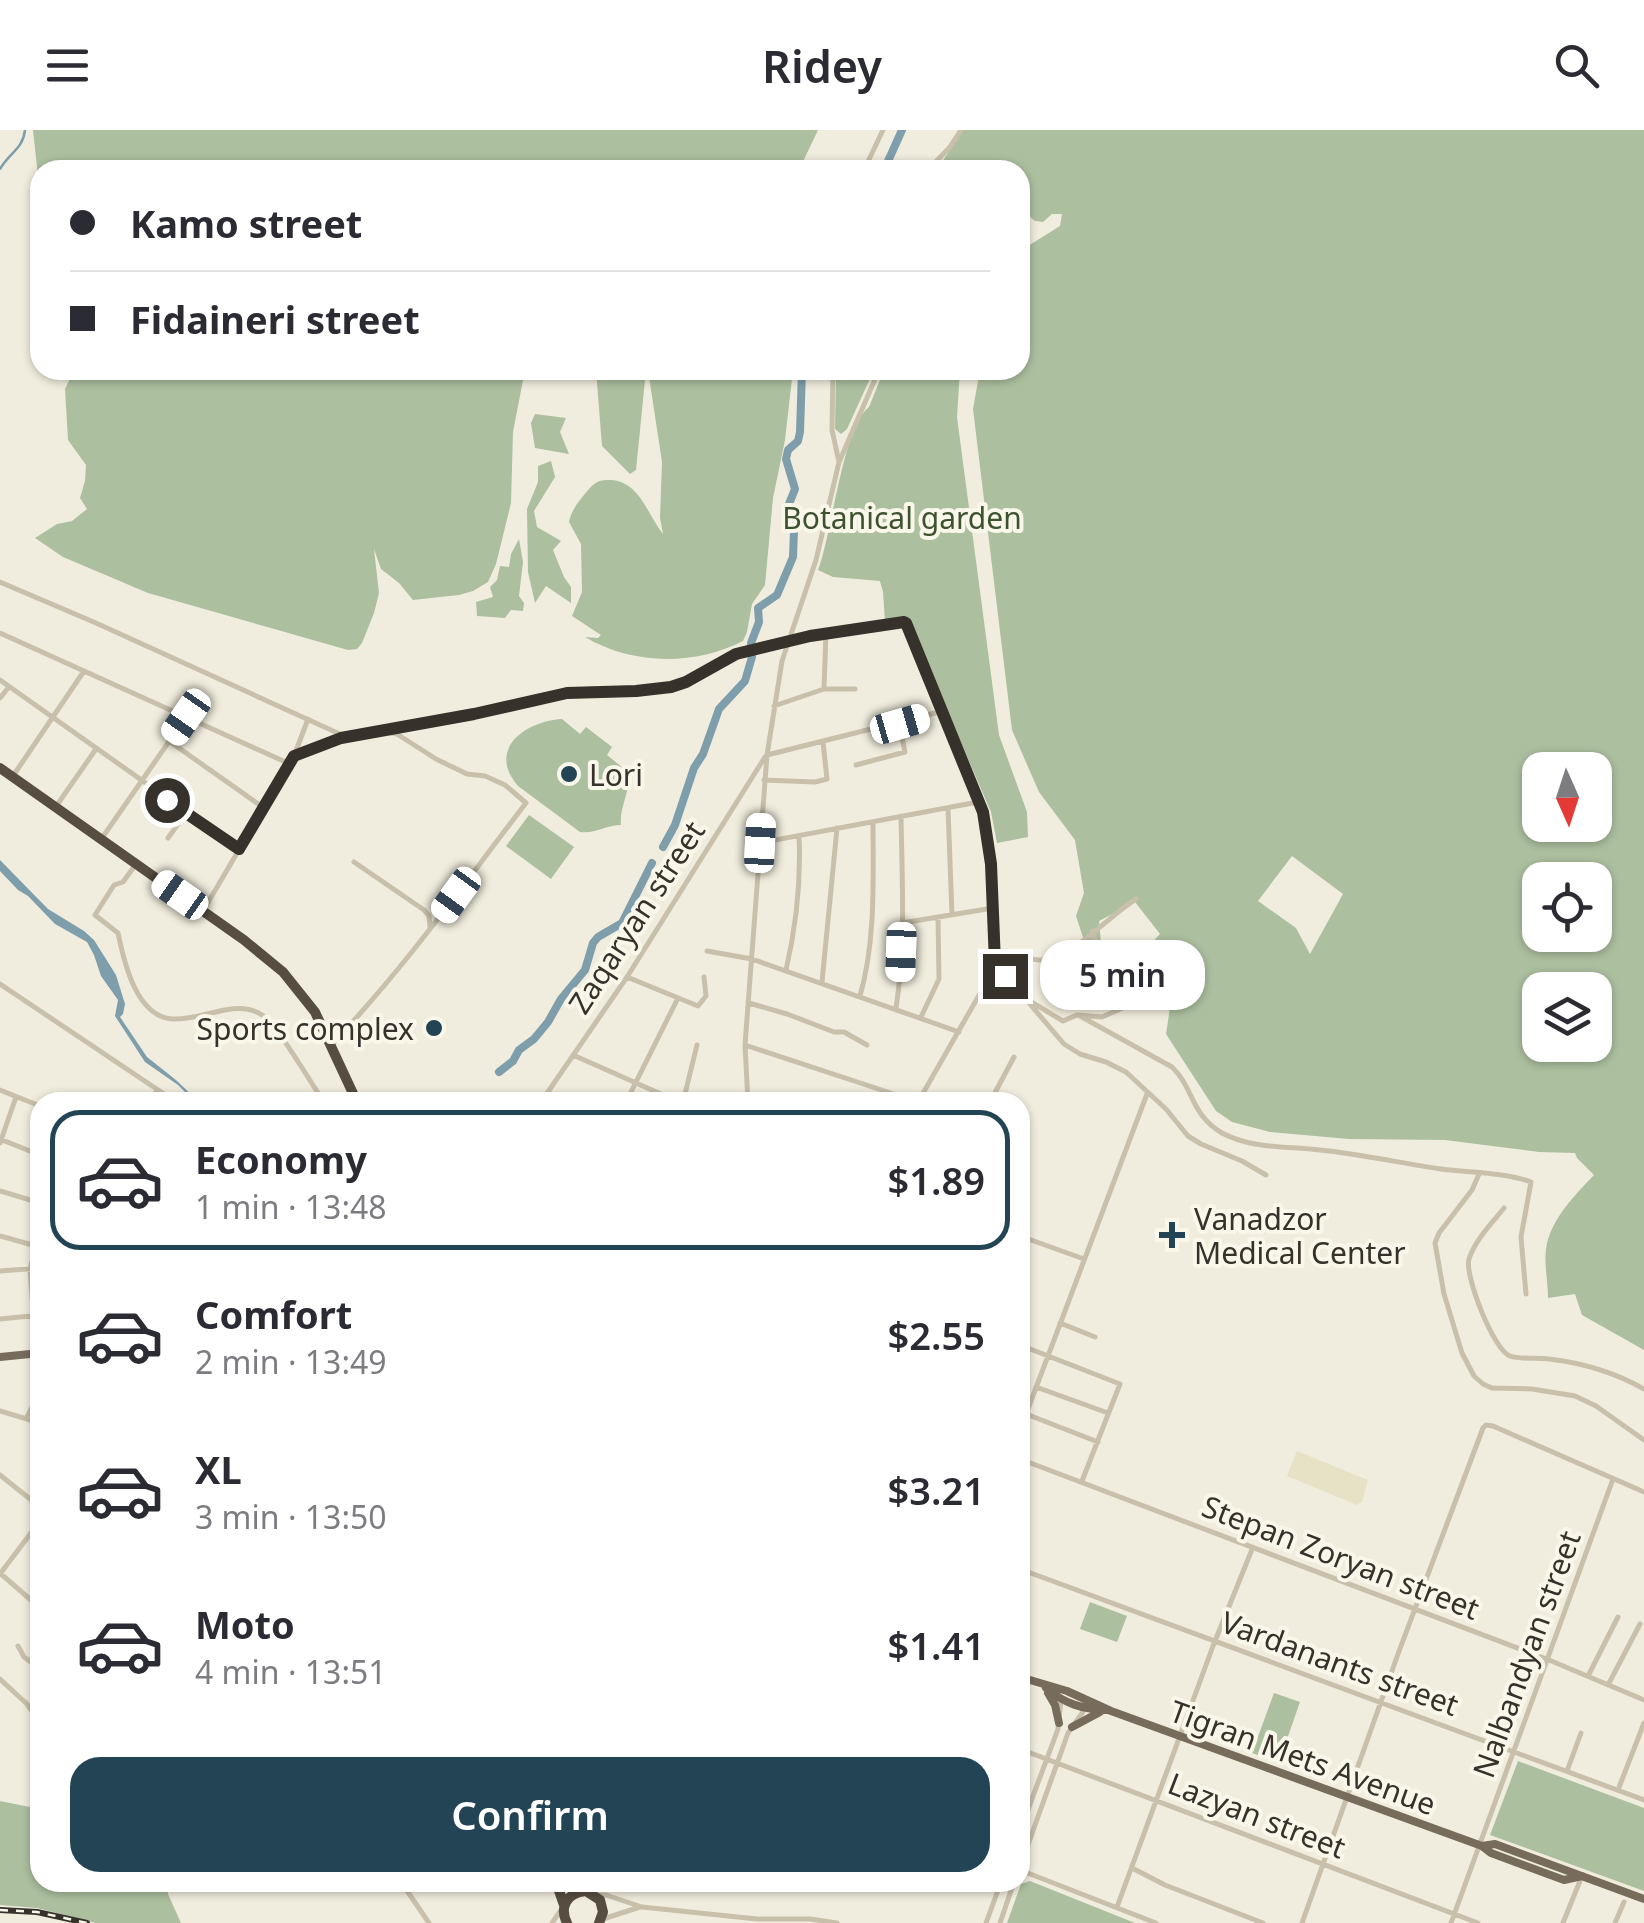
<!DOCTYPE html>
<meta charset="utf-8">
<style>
body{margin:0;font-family:"Noto Sans",sans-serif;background:#f2f2f3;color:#2b2b33;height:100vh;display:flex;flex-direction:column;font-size:38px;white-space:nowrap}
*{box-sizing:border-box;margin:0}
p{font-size:32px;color:#7c7c81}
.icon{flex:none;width:55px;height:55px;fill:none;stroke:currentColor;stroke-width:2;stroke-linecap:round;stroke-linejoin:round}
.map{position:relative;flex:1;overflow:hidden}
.details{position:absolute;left:30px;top:962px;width:1000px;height:800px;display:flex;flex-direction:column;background:#fff;border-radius:30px;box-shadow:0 2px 8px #0004}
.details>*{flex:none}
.hud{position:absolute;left:30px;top:30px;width:1000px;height:220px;border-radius:30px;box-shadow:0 2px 8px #0004;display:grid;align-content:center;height:220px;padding:0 40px;background:#fff}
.needle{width:65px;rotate:177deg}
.controls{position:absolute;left:1522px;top:622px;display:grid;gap:20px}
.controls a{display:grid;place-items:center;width:90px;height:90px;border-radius:20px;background:#fff;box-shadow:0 2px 8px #0004;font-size:50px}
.end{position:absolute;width:45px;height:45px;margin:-22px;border:12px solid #36312a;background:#fff;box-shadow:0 0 0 5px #fff}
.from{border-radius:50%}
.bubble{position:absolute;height:70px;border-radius:30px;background:#fff;box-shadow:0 2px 8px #0004;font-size:32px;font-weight:600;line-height:70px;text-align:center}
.car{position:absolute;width:30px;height:60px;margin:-30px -15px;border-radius:12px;box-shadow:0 0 8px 2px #0007;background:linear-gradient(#fff 24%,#345 0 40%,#fff 0 76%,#345 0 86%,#fff 0)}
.hud b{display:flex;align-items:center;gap:35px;height:95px;font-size:38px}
.hud b+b{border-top:2px solid #e1e1e2}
.hud i{width:25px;height:25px;background:#2b2b33}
ul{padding:18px 0 0;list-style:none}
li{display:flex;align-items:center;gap:30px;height:140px;margin:0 20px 15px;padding:0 20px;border:5px solid transparent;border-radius:30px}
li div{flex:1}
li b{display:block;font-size:38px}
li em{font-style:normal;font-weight:600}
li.active{border-color:#245}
li>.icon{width:90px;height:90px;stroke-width:1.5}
.button{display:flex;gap:20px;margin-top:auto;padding:20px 40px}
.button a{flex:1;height:115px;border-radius:30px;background:#245;color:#fff;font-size:40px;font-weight:600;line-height:115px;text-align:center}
header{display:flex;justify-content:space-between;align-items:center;height:130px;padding:0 40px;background:#fff;font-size:45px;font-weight:600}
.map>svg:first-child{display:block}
.green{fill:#acbf9f;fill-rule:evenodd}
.plaza{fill:#e7e1c6}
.water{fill:#7f9eac}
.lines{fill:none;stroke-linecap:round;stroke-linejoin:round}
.stream{stroke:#7f9eac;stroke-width:2.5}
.river{stroke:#7f9eac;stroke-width:8}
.minor{stroke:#c8c0ab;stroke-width:5}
.major{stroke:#776c5c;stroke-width:8}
.highway{stroke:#574d41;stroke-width:10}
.rail-casing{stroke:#36312a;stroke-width:6}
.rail{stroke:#f9f6ea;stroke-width:2.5;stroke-dasharray:8;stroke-linecap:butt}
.route{stroke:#36312a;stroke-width:12}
.poi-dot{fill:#245;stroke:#f9f6ea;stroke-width:4}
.labels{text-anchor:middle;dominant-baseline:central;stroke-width:8;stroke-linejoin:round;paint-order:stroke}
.park-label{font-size:30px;fill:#3d532f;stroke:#f9f6ea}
.poi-label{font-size:30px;fill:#36312a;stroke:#f9f6ea;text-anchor:start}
.street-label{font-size:30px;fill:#36312a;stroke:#f9f6ea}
</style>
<header><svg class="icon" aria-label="menu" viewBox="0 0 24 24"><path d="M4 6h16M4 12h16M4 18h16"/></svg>Ridey<svg class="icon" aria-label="search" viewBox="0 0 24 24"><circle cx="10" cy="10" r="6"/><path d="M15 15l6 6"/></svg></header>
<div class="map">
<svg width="1644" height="1793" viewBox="0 0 1644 1793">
<rect width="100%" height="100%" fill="#f1edde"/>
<!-- green -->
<path class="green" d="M33,0H818L799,40H40V107L37,37Z
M963,0H1644V1220L1582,1185L1575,1164L1548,1168C1548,1152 1544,1134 1546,1119C1550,1090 1574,1066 1594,1045L1577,1028L1575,1023L1539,1022L1445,1010L1349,1009L1270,1002L1232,992L1216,981L1166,904L1171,871L1145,877L1115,847L1132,834L1160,804L1135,772L1099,791L1103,836L1094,841L1076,786L1084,763L1075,710L1039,662L1012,600L973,279L980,240H1020V121L1060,96L1062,84H1052L1043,92L1035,91L1023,81L1020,100V40H940V35ZM1540,640H1595V695H1540ZM1292,726L1343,764L1310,824L1296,798L1258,771ZM1540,750H1595V805H1540ZM1540,860H1595V915H1540Z
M74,240H525L513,302L511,373L496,434L488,452L473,461L459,465L413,470L399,453L381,439L374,419L379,463L374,483L362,513L357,519L348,520L148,463L63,427L35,408L57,394L72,391L87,379L80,368L85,351L86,335L68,310L65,259Z
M596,240H646L636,340L630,344L602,316Z
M648,240H793L785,310L773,368L765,455L752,474L747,502L743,511C694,536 632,535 585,507L598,508L601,505L572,486L582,462L581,414L569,392C572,378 580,370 589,359C596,351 600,350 610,350C640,351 648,386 663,404L660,388L662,332Z
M836,240H874L847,299L841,304L835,299Z
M884,240H960L957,287L999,605L1027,682L1028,707L997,713L991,682L934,550L915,500L907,490L885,491L883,462L880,451L833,447L818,440C832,404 843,296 869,277Z
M535,284L566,288L560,302L569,324L535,318L531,293Z
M551,331L555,347L534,381L537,397L561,411L553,420L564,447L571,457V473L546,456L535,473L528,442L527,379L538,352V336Z
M519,409L523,432L519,466L524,473L523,481L511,480L505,488L477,486L476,472L493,467L490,457L497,450L500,436L509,437L511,424Z
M562,589L580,604L586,597L612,617L607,625L628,642C631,662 619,677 621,695C606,695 595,704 580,702L518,656C486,619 526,591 562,589Z
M529,685L574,717L551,749L506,716Z
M1090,1472L1127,1486L1117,1512L1080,1499Z
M1274,1563L1300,1572L1279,1632L1252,1623Z
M1518,1631L1644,1678V1761L1490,1705Z
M0,1671L40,1679V1752L167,1753L168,1764L181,1793H96L37,1778L0,1775Z
M1030,1751L1135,1793H1007L1021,1754Z"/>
<!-- plaza -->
<path class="plaza" d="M1297,1321L1368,1350L1362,1372L1357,1375L1287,1346Z"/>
<!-- water -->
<path class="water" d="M0,730L48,779L84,801L94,810L116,845L125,874L123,884L120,887L147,927L176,950L199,972H195L178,955L145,932L115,886L118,870L101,846L94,825L87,812L55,794L28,766L18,760L0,741Z"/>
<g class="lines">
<!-- stream -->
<path class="stream" d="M0,39C9,23 23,19 25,0"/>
<!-- river -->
<path class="river" d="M884,40L902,0
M663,717L675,695L694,638L703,624L719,579L745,551L752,527L751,513L759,492L758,478L777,465L793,427L794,401L787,379L795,359L786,329L788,320L798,311L800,302L802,240
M499,942L513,931L519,920L534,909L548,892L561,869L585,840L593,813L598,807L622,793L652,733"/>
<!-- minor -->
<path class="minor" d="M864,40L883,0
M928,40L950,17L961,0
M840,330L879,240
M0,452L96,493L342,605
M0,503L290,634
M0,550L239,719
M824,559L826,503
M0,568L9,557
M774,576L824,559H855
M169,611L264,678
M767,625L943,581
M294,626L308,589
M856,635L905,622L899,593
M13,646L84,541
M764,650L815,652L827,649L823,612
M57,675L96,619
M948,678L952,785
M102,708L186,587
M168,708L186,683
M759,713L978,672
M354,732L424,780L429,786L430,797
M136,734L123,752L114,755L95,785L118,803C124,832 136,886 172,889C189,890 208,883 225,880C238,878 250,877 262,885C279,897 310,952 324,972
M203,781L294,626L350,605L473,583L567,563L636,561L671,557L686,552L737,524L809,506L904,491L937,565L983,683L991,734L995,833L1064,914L1080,924L1106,932L1126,942L1166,979L1188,1006L1201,1014L1242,1031L1266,1045
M902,793L993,778
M1092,801L1096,811L1097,825L1124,857
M707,821L752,829L959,902
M786,840C796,797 801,749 799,706
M627,847L698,876L706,866L704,847
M822,852L837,698
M0,854L176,972
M860,866C876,810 873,749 873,692
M1023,867L1063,891L1077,885L1102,887L1129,875
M749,873L787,884L834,902H844L867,915
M896,878C906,815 902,750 901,686
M1080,886L1172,937C1194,958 1190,984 1222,1003C1252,1019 1287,1016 1320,1020C1360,1024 1400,1033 1441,1039C1470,1043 1504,1042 1531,1052L1521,1107L1526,1164
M921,887L939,849L938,787
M331,915C403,840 463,755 526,673L505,655L485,646L467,644L436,629L397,604L380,601
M745,915L918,972L994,839L995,833L1005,823C1018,824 1032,831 1044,830C1071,829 1111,784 1136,769
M573,925L679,972
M0,960L40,976
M152,972L157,960
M541,972L627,847L765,627
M626,972L677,870
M683,972L697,915
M748,972L745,915L767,625L782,531L816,430L839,332L832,300L833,240
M990,972L1014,927
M0,1009L40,1025
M0,1013L16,967
M1479,1044L1472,1060L1439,1103L1435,1113L1444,1164L1462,1223L1474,1246L1483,1254L1492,1258L1532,1259L1575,1266L1596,1276L1644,1310
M0,1061L40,1073
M1504,1078C1492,1093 1475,1110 1469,1129C1464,1145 1494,1221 1510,1226C1521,1230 1536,1227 1549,1229C1583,1233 1614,1242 1644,1259
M0,1106L36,1116
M1020,1106L1084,1129
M0,1141L40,1138
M0,1189L40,1185
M1060,1193L1095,1207
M1020,1215L1120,1254L1082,1351
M36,1223L30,1139L40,1102
M1036,1257L1108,1283
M0,1281L40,1293
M1026,1284L1098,1312
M26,1289L40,1261
M1020,1300L1147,964
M1020,1329L1549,1530L1644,1570
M0,1345L40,1377
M1020,1439L1644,1670
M0,1444L40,1391
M1,1444L40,1478
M18,1516L24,1527L40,1539
M1588,1546L1618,1487
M0,1549L27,1574L40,1593
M1608,1555L1640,1494
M1020,1619L1478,1793
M1567,1641L1581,1603
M1618,1660L1644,1593
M1020,1701L1058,1599L1061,1570
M1020,1737L1068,1603L1085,1579
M1132,1738L1165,1755L1263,1793
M1020,1740L1156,1793
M401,1752L429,1793
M597,1765H606L642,1777L757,1789H810L837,1793
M1117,1777L1213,1516L1253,1417
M603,1789L640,1777
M552,1793L561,1780
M986,1793L1001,1752
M1000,1793L1014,1752
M1302,1793L1398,1524L1483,1298L1486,1295L1493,1296L1644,1362
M1451,1793L1613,1349
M1563,1793L1582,1746
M1615,1793L1624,1772"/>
<!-- major -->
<path class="major" d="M0,1227L40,1223
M1020,1547L1067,1561L1111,1581L1482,1716L1491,1723L1564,1750L1582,1746
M1046,1558C1065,1574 1082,1579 1106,1580
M1048,1563L1055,1575L1059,1593
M1072,1597L1100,1582
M1482,1716L1495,1714L1644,1769"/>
<!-- highway -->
<path class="highway" d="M0,638L244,810L283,842L315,882L357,972
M556,1752L564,1775
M572,1752L600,1770L603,1782L599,1793
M567,1793C559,1777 567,1763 585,1761"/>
<defs>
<path id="rail" d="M0,1780L37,1782L87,1793"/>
</defs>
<!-- rail casing -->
<use href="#rail" class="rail-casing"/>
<!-- rail -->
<use href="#rail" class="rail"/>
</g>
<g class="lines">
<!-- route -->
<path class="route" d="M167,670L239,719L294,626L341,608L474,584L567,563L636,561L671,557L686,552L736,524L810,506L904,492L906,493L983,682L991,734L995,833L1005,846"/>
</g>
<!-- markers -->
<g class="poi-dot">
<circle cx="569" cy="644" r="10"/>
<circle cx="434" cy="898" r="10"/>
<path d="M1167 1090h10v10h10v10h-10v10h-10v-10h-10v-10h10z"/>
</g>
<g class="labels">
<!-- park labels -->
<g class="park-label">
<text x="902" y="387">Botanical garden</text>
</g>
<!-- poi labels -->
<g class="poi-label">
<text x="589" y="644">Lori</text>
<text x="414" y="898" text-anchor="end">Sports complex</text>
<text x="1194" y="1088">Vanadzor<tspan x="1194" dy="34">Medical Center</tspan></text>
</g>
<!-- street labels -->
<g class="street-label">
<text transform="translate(636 787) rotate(-57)">Zaqaryan street</text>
<text transform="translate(1341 1427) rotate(21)">Stepan Zoryan street</text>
<text transform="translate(1526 1524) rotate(-70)">Nalbandyan street</text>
<text transform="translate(1340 1533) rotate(20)">Vardanants street</text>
<text transform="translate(1303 1627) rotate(20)">Tigran Mets Avenue</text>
<text transform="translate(1257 1685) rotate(21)">Lazyan street</text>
</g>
</g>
</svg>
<div class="controls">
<a><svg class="needle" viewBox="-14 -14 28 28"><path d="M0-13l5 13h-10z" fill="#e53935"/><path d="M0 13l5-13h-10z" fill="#7c7c81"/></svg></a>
<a><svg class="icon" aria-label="locate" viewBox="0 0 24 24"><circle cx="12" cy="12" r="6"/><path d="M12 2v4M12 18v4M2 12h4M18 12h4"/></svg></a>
<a><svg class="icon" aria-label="layers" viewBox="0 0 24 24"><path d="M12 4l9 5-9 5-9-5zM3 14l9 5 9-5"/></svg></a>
</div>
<i class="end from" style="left:167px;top:670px"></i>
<i class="end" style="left:1005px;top:846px"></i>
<div class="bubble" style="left:1040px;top:810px;width:165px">5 min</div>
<i class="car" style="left:186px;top:587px;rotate:215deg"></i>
<i class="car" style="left:900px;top:594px;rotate:74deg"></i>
<i class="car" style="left:760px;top:713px;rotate:3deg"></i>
<i class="car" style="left:180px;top:765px;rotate:305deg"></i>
<i class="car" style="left:456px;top:765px;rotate:216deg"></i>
<i class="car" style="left:901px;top:822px;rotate:182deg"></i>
<div class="hud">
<b><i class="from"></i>Kamo street</b>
<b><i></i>Fidaineri street</b>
</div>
<section class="details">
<ul>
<li class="active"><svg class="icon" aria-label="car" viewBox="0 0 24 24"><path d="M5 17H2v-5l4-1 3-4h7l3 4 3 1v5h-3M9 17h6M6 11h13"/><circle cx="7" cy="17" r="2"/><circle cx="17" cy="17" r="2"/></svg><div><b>Economy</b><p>1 min · 13:48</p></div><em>$1.89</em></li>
<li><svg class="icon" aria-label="car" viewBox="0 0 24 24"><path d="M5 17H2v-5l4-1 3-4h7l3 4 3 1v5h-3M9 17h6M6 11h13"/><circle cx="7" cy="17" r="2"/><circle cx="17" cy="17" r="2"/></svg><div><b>Comfort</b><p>2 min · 13:49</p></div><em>$2.55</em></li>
<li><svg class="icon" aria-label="car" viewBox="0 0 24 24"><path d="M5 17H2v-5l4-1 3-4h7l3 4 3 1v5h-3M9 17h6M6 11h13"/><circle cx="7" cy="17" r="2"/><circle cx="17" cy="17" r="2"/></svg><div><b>XL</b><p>3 min · 13:50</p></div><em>$3.21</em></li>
<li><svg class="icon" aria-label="car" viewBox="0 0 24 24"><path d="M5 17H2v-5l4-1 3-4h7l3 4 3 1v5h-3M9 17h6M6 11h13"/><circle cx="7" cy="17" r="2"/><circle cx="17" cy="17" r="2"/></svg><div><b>Moto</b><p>4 min · 13:51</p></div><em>$1.41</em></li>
</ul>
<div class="button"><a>Confirm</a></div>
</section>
</div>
